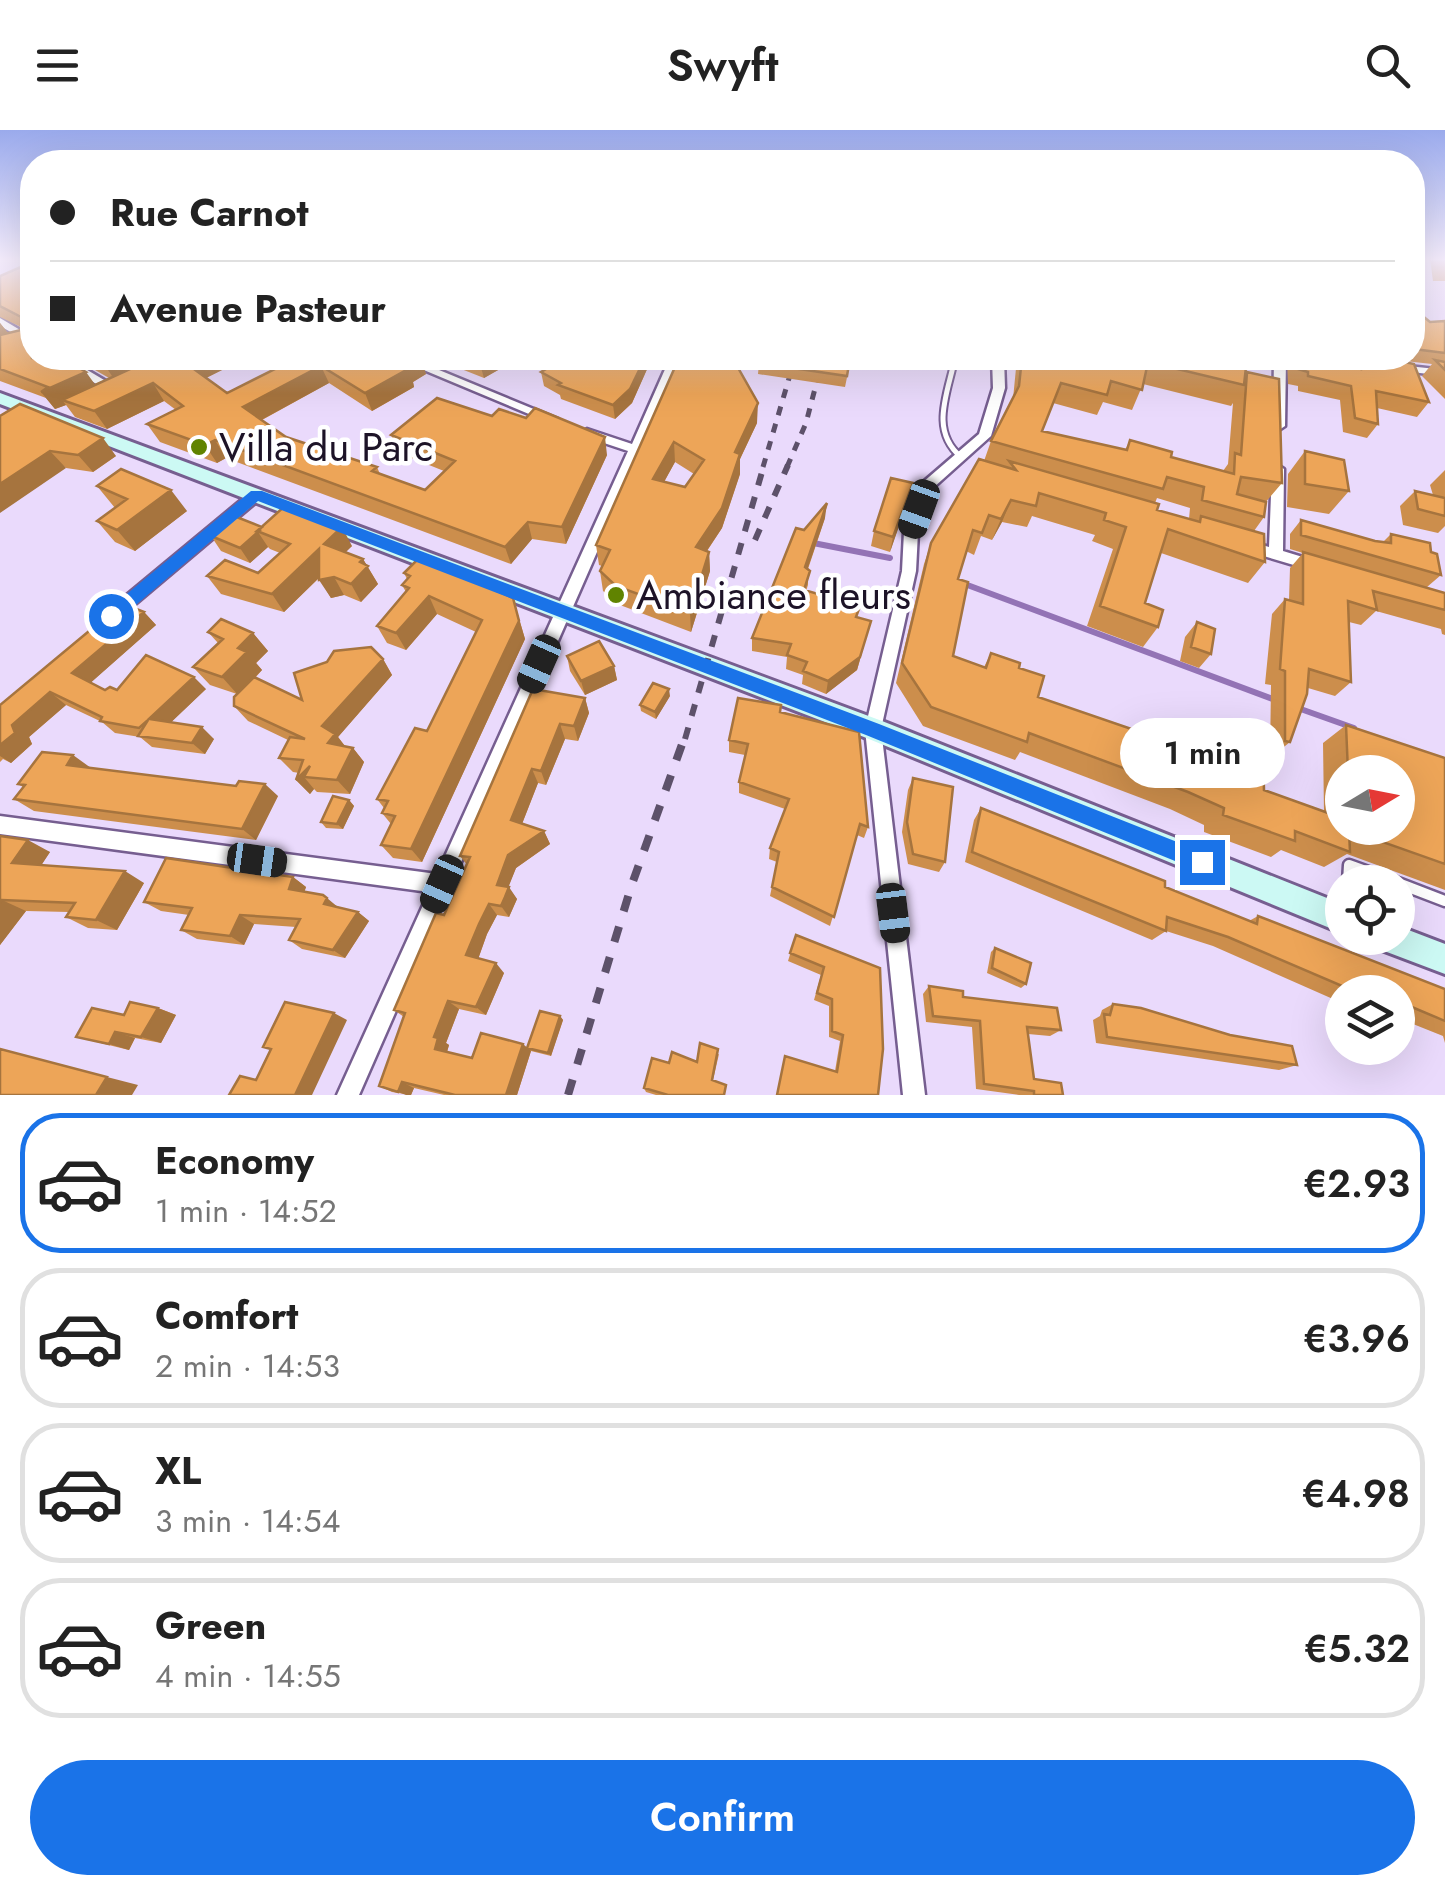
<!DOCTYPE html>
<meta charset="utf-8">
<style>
body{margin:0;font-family:Jost,sans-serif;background:#f2f2f2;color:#222;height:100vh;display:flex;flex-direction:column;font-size:38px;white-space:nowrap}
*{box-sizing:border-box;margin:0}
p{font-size:32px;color:#767676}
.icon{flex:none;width:55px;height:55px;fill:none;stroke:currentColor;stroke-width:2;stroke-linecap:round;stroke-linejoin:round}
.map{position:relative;height:965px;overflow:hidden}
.drawer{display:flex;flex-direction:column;background:#fff;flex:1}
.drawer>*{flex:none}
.top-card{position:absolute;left:20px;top:20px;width:1405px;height:220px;border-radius:40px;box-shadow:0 10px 40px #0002;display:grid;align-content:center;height:220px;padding:0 30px;background:#fff}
.needle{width:65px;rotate:80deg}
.controls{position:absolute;left:1325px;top:625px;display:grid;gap:20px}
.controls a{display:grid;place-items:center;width:90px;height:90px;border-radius:50%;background:#fff;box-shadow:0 10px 40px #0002;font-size:50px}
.end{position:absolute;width:45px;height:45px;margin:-22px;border:12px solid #1a73e8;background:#fff;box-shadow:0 0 0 5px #fff}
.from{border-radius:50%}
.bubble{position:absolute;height:70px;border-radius:35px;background:#fff;box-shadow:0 10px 40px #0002;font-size:32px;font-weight:600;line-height:70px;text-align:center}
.car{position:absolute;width:30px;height:60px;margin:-30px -15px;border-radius:12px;box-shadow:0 0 8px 2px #0007;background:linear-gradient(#222 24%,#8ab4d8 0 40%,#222 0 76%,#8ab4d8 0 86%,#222 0)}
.top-card b{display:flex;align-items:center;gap:35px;height:95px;font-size:38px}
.top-card b+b{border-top:2px solid #e0e0e0}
.top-card i{width:25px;height:25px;background:#222}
ul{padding:18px 0 0;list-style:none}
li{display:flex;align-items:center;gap:30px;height:140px;margin:0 20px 15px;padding:0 10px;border:5px solid #e0e0e0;border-radius:40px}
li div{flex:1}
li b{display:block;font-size:38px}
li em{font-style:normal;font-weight:600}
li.active{border-color:#1a73e8}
li>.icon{width:90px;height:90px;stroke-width:1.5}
.cta{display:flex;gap:20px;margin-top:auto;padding:20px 30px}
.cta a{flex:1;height:115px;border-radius:60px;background:#1a73e8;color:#fff;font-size:40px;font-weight:600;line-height:115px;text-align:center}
header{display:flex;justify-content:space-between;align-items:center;height:130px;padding:0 30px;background:#fff;font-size:45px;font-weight:600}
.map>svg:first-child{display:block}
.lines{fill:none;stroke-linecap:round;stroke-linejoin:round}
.stream{stroke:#9373b5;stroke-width:6}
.service-far1-casing{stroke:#765e90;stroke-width:9}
.service-casing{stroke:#765e90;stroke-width:15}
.minor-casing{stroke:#765e90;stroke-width:5}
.secondary-casing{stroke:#765e90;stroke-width:6}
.service-far1{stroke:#fff;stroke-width:5}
.service{stroke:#fff;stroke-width:10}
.minor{fill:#fff;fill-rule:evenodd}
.secondary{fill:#ccf9f4;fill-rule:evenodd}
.rail-far2{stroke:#5d516a;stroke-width:5;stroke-dasharray:9 9;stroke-linecap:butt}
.rail-far1{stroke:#5d516a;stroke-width:6;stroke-dasharray:12 12;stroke-linecap:butt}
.rail{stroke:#5d516a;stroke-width:8;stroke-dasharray:16 16;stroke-linecap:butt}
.wall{fill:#cc8e4c;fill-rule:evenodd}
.shaded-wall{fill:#a6743e}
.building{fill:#eda558;stroke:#a6743e;stroke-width:2.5;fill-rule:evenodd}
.route{fill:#1a73e8}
.poi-dot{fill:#608300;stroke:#fff;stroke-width:4}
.labels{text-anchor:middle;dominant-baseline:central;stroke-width:9;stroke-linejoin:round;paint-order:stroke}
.poi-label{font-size:40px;fill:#1d1327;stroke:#fff;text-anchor:start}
</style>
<header><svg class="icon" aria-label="menu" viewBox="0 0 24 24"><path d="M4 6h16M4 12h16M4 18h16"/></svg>Swyft<svg class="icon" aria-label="search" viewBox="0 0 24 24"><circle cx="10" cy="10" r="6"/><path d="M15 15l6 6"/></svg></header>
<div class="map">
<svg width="1445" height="965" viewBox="0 0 1445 965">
<rect width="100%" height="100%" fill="#eadafc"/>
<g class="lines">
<!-- stream -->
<path class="stream" d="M808,412L890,428
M962,453L1278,571
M1295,577L1354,598"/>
<defs>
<path id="service-far1" d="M955,228C948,263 929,300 961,327"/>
<path id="service" d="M1348,752L1349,735L1396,752
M1398,753L1445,771"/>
<path id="minor" d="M0,188L32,207V214L0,196Z
M54,228H67L121,260L115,264L111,263Z
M395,228H410L558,289L556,292H548Z
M670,228H682L359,965H337L429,762L0,704V686L437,744L628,321L583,306L581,303L587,299L632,314Z
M992,228H1004L1005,258L991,306L933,358L918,402L916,441L881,599L925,965H903L865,599L902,441L904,402L922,353L979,304L993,258Z
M1274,228H1286L1285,296L1279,300L1273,296Z
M1332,228H1354L1378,234L1372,237L1338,231Z
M1399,235L1445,240V246L1395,240V236Z
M1278,335L1284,339L1283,421L1319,432L1321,436L1319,440L1314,441L1240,419L1238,415L1245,410L1269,417L1272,339Z
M256,360L261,362L263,365L261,368L115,491H105L102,487L105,483L251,362Z"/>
<path id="secondary" d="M0,263L882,591L1342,774V803L864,607L0,274Z
M1398,796L1445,814V844L1379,819L1375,808H1398Z"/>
</defs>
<!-- service-far1 casing -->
<use href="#service-far1" class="service-far1-casing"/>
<!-- service casing -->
<use href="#service" class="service-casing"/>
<!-- minor casing -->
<use href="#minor" class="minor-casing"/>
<!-- secondary casing -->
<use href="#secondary" class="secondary-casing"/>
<!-- service-far1 -->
<use href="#service-far1" class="service-far1"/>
<!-- service -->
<use href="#service" class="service"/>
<!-- minor -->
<use href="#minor" class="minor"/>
<!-- secondary -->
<use href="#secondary" class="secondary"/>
<!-- rail-far2 -->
<path class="rail-far2" d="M763,337L795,228
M787,337L806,293L823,228"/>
<!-- rail-far1 -->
<path class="rail-far1" d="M755,410L788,335
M685,609L764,335"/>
<!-- rail -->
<path class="rail" d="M568,965L631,757L685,606"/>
</g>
<!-- wall -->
<path class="wall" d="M1430,129H1445V151H1433Z
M32,132V228L95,254L109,248L74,228H246L206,248L227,263L297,228H511L512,232L484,248L446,233L441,236L420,228L426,244L413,252L414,257L372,281L329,253L262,290L286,307L377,337L380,344L425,360L444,341L399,323L391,305L607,325L566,414L532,409L511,434L226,328L217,333L160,312L147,294L176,280L164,271L107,299L75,287L66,275L55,279L46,268L0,251V193L8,203L21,200V197L0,187V146Z
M1412,184L1430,192L1445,191V269L1422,246L1432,234L1405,231L1402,228H1412Z
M554,228H652L632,273L615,289L561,269L560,265L544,256L541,242L560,231Z
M679,228H708L709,234L757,293L740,329V344L722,398L707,421L709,422L710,441L691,502L620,475L603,461L600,441L602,436L599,435L596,415ZM675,332L694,344L685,357L664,352Z
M851,228L845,257L758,244L759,233Z
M1017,228H1247L1245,244L1282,353L1265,373L1264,387L1254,401L1265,432L1248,453L1161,423L1145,473L1158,497L1143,517L1087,496L1113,419L1092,411L1095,405L1032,386L1027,397L1002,392L992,410L981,406L974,425L966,421L958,449L953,526L984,537L991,523L1019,538L1038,567L1197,622L1198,615L1216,597L1237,617L1264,660L1324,682L1323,613L1346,595L1445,628V760L1347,724L1324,737L1281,720L1271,727L1204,702V695L1170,679L1020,622L1015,630L923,596L896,553L924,434L931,413L984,331L991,311L1013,269ZM1143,254L1231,276L1233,273L1228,334L1223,341L1171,327L1130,310L1125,320L1042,302L1053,273L1097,285L1103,272L1132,280ZM1157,368L1190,378L1189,389L1157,380L1155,373ZM1342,642H1398L1342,698Z
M1287,228H1321V231L1351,237L1358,228H1386L1429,272L1417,287L1377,278L1378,294L1367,308L1343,302L1340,270L1298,261V256L1288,254Z
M0,286L116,326L93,342L66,338Z
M1305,321L1349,361L1329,384L1287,377L1288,344Z
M1445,340V396L1438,403L1403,395L1400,376L1415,361L1433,365L1430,355Z
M913,353L890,422L871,416L874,401Z
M97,356L187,381L135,421L115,412L97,391L115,378Z
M825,388L808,439V455L806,461L858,488L867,505L857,540L826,564L802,554L803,545L786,539L787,527L752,521V508L804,400Z
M1301,390L1375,411L1383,412L1391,404L1431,422L1441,445L1427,457L1445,463V505L1442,504L1441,499L1376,481L1361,495L1349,492L1351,552L1335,566L1308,558L1290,612L1274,625H1270L1271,555L1265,554L1272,484L1285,469L1289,470L1290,438L1303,423L1290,419V404Z
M262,397L352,416L345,422L363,429L378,454L361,472L344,465L331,468L319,448L284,482L221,464L207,446L258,443L280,423L270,419L268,417L250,433L221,421L211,406Z
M404,443L513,468L525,509L422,732L393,728L381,715L391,694L382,683L384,678L377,669L427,601L476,502L437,484L406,520L387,513L377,496L406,462L402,455L407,449Z
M144,482L156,495L90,553L105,560L206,559L171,592L214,609L205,624L152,617L140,607L115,603L102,592L66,575L29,607L32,614L11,633L3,629L0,632V575Z
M1197,492L1211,524L1199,538L1180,531L1185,507Z
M208,502L253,503L268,521L256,533L262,540L255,548L302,570L383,529L392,545L338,607L345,616L353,618L364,632L350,664L317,662L314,659L310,664L296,650L299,643L293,642L279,628L288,610L248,591L234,576L237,564L210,555L193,537L218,513Z
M567,526L614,536L617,550L585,565L570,541Z
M533,559L585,568L589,583L578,611L565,609L546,655L538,653L522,694L544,701L550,714L516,738L508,757L517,769L509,787L497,785L487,804L478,829L504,843L486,885L459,879L446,913L449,915L447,922L472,928L527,918L560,886L563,890L551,926L531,921L517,965H444L414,958L411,965L392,962L379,956L404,887L394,880L444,785L467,735L460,726Z
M670,566L656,589L641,581L640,575Z
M781,582L868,697L864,708L857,705L830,796L770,766L777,732L769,729L770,718L785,679L739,663V652L745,625L729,622V610Z
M91,638L278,666L256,710L34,681L14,669L23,657L18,654Z
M913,648L945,732L939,742L908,734L902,702L908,660Z
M349,670L354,676L343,699L326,698L321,692Z
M981,678L1165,757L1249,791L1258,786L1445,859V913L1443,906L1398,888V862H1342V873L1213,816L1166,801L1152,810L965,732L974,690Z
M0,706L50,722L41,735L144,753L117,800L88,798L66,787L69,782L26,781L0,815Z
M293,747L306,757L304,762L339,777L358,782L369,791L345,828L302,819L289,810L296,797L254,794L244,815L197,809L181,800L189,785L161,781L144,772Z
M796,805L880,838L878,965H777L785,926L835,941L840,911L829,907V876L814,870L821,845L788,831Z
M995,818L1026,854L1021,858L987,843L991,822Z
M929,856L1061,900L1050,906L1028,904L1034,949L1063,965H1019L976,959L972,897L926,892L923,864Z
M1113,874L1297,935L1279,940L1096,913L1093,890L1100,886L1102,880Z
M158,878L176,885L161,913L135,908L129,920L76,907L124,885Z
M719,924L713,950L725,965H656L646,962L644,958L669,933L697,932Z"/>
<!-- shaded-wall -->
<path class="shaded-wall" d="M0,193L12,208L0,214Z
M120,228H171L116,252L104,234Z
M201,228H246L198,252L187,234Z
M420,228L426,244L413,252L414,257L372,281L365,263L403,236Z
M438,228H444L446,233L441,236Z
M485,228H511L512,232L484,248L479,231Z
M645,228H652L632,273L615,289L613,275Z
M321,236L329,253L254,294L243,277Z
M86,242L99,260L62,270L66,275L55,279L41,262Z
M153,253L164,271L107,299L94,281Z
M758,273L757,293L740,329V344L722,398L696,437V417L735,322Z
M605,307L607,325L566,414L562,397Z
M103,308L116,326L93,342L78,325Z
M215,310L226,328L217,333L205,315Z
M674,312L675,332L654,370L653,349Z
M50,321L66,338L0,383V354Z
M913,353L909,368L890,422L893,407Z
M171,360L187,381L135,421L117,400Z
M1011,370L1002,392L992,410L1001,389Z
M827,373L825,388L803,452L805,437Z
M528,392L532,409L511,434L505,417Z
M342,397L352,416L335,433L324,414Z
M258,402L268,417L250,433L240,418Z
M319,419L330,437L284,482L272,464Z
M709,422L710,441L691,502L690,483Z
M363,429L378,454L361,472L351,454Z
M334,447L344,465L331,468L319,450Z
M429,466L437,484L406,520L396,503Z
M513,468L525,509L422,732L411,719Z
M144,482L156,495L87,556L72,543Z
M253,503L268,521L256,533L262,540L238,565L222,547L238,518Z
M867,505L857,540L826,564L828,551Z
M383,529L392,545L338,607L347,619L328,613L322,596Z
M614,536L617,550L585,565L581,551Z
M194,547L206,559L162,601L149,589Z
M669,559L670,566L656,589L655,582Z
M50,562L66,575L29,607L32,614L11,633L0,626V615L12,595Z
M585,568L589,583L578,611L574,596Z
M560,594L565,609L546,655L541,641Z
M202,597L214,609L205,624L192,613Z
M353,618L364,632L350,664L337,650Z
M73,625L91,638L67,635Z
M310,636L304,647L314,659L310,664L296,650Z
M532,639L538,653L518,704L511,690Z
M265,654L278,666L256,710L242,699Z
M349,670L354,676L343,699L337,694Z
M544,701L550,714L516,738L505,766L497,755L508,725Z
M28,710L50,722L35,745L12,733Z
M125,741L144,753L117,800L96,790Z
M293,747L306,757L302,769L289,759Z
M509,757L517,769L509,787L501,776Z
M327,768L339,778L324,774Z
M2,770L26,781L0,815V773Z
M489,774L497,785L487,804L476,835L466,825L479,794Z
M358,782L369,791L345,828L333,820Z
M240,785L254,794L244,815L230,806Z
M496,833L504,843L486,885L476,877Z
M448,871L459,879L446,913L449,915L446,925L435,919L434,907Z
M158,878L176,885L161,913L141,907Z
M334,883L347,890L312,965H295Z
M560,886L563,890L551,926L548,923Z
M115,902L135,908L129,920L109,914Z
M523,914L531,921L517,965H506Z
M107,947L138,955L132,965H96Z
M402,952L414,958L411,965H406L398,962Z"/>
<!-- building -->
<path class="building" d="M32,132V228H62L86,242L41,262L48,257L0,239V205L21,200V187L0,176V146Z
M1419,183L1430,192L1445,191V223L1414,219L1412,217V184Z
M92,228H120L104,234Z
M154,228H201L187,234L227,263L297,228H419L403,236L408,239L365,263L321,236L243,277L286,307L377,337L372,341L425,360L455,331L391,305L437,268L492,286L499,279L526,288L535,278L605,307L562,397L528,392L505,417L215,310L205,315L147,294L183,276L153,253L94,281L62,270Z
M565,228H645L630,259L613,275L558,255L561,253L541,242Z
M679,228H707L704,235L733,229L758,273L735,322L740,324L722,378L696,417L709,422L690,483L616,456L600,441L610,420L596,415ZM674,312L704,330L685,357L653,349Z
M761,228H850L847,246L759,233Z
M1022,228H1247L1244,255L1148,232L1142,260L1111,251L1107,265L1061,253L1042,301L1127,320L1130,310L1172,322L1171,327L1234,344L1235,323L1241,325L1247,242L1279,249L1282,353L1241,347L1237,364L1266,372L1264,387L1202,370L1204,357L1167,347L1163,359L991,311L1019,256Z
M1297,228H1321V231L1361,239L1362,228H1386L1414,234L1429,272L1376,261L1378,294L1355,288L1351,256L1308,246V242L1298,239Z
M1435,230L1445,232V240Z
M20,274L103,308L78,325L50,321L0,354V286Z
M1305,321L1344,330L1349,361L1305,354Z
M979,329L1016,340L1009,331L1159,374L1157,380L1200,392L1201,386L1264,404L1265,432L1168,399L1145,473L1163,480L1158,497L1100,476L1126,397L1104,390L1106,383L1039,363L1036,376L1011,370L1001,389L989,385L982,403L973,400L958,449L968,452L953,526L986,538L991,523L1020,533L1019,538L1044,546L1038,567L1213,627L1216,597L1234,603L1237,617L1263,625L1264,660L1342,688V698H1398V642H1348L1346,595L1445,628V734L1349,700L1350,722L1295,701V711L1223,685L1224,678L1188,662L1029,603L1027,612L931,577L902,533L931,413Z
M121,339L171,360L117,400L97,391L127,369L97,356Z
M891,348L913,353L893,407L874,401Z
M1415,361L1445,368V386L1418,379Z
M827,373L805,437L810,441L804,460L860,476L856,487L871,491L860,527L828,551L803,541L807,532L787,525L791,514L752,508L796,398L804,400Z
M286,375L342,397L324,414L363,429L360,432L368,436L351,454L334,447L319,450V419L272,464L207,446L225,430L258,443L290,414L257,401Z
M234,386L262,397L257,401H259L240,418L211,406Z
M1301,390L1375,411L1391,413V404L1430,413L1431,422L1437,424L1441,445L1301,405Z
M1303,422L1445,463V480L1373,461L1377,480L1348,471L1351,552L1309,539L1307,564L1290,612L1285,611V541L1280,539L1285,469L1303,474Z
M420,427L513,468L519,491L411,719L381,715L395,686L382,683L388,671L377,669L415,598L427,601L482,490L429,466L396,503L377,496L409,458L402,455L410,446L404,443Z
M126,475L144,482L72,543L105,560L110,557L117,560L146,525L194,547L149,589L202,597L192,613L138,606L148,590L139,598L100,591L102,587L50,562L12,595L15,603L0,615V575L118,477Z
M221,489L253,503L238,518L247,522L222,547L193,537L223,509L208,502Z
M1197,492L1215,499L1211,524L1191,517Z
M599,511L614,536L581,551L567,526Z
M371,517L383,529L322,596L335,604L328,613L353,618L337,650L304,647L310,636L296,650L303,630L279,628L290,607L305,609L234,576V567L254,547L302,570L294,543L327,532L334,521Z
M653,553L669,559L655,582L640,575Z
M533,559L585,568L574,596L560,594L541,641L532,639L511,690L544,701L508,725L497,755L509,757L505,767L501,776L489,774L479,794L466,825L496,833L476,877L448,871L434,907L438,908L435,919L472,928L481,903L523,914L506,965H455L402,952L398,962L379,956L405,883L394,880L436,783L444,785L470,727L460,726Z
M738,568L781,575L780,582L859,602L868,697L860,694L834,787L772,757L779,722L770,718L789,669L739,652L748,614L729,610Z
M42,622L73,625L67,635L236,656L239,651L265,654L242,699L14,669L25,655L18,654Z
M913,648L953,657L945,732L913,724L907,692Z
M333,666L349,670L337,694L321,692Z
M981,678L1165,751V757L1257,794L1258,786L1445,859V891L1407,875V885L1398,881V862H1356L1228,807L1167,787L1166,801L972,722Z
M0,706L28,710L12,733L125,741L96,790L66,787L75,773L2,770L0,773Z
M166,728L293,747L289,759L323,765L327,768L324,774L358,782L333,820L289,810L300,789L240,785L230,806L181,800L192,778L144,772Z
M796,805L880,838L883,919L878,965H777L785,926L837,942L843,905L832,901V869L817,863L824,837L790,823Z
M995,818L1031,833L1026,854L992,838Z
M929,856L963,861V867L1057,878L1061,900L1027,897L1034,949L1061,953L1063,965H1034V961L984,954L980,891L933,886Z
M130,872L158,878L141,907L115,902L109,914L76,907L92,878L124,885Z
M285,872L334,883L295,965H229L240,946L256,950L271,919L263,917Z
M1113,874L1141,878L1230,905L1292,916L1297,935L1107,907L1104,884L1110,885Z
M540,881L560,886L548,923L527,918Z
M700,913L718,919L712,950L726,955L724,965H668L644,958L652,928L669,933L672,922L697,932Z
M0,919L107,947L96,965H0Z"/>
<!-- sky -->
<linearGradient id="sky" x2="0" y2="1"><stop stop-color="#9aaaec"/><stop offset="0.49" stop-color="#f6eefe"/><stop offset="1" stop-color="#f6eefe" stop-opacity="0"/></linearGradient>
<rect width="1445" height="264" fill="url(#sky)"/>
<!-- route -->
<path class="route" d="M251,361H262L879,594L1210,725L1213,732L1202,742L866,605L258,371L117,491H105V482Z"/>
<!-- markers -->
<g class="poi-dot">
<circle cx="199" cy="317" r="10"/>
<circle cx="616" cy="465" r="10"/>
</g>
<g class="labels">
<!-- poi labels -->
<g class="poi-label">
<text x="219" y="317">Villa du Parc</text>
<text x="636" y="465">Ambiance fleurs</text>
</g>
</g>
</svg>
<div class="controls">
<a><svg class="needle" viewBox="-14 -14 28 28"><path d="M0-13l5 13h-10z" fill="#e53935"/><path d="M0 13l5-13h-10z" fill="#767676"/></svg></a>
<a><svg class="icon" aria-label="locate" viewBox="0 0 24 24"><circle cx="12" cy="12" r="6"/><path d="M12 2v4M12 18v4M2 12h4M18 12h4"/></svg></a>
<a><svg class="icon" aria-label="layers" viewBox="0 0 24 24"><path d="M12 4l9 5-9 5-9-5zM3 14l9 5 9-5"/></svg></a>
</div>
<i class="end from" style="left:111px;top:486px"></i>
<i class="end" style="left:1202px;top:732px"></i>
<div class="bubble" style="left:1120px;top:588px;width:165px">1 min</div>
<i class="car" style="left:919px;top:379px;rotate:200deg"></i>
<i class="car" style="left:539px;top:534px;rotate:204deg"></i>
<i class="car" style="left:257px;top:730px;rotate:98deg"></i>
<i class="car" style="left:442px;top:754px;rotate:204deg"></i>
<i class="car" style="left:893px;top:783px;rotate:173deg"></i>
<div class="top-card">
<b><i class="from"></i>Rue Carnot</b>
<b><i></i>Avenue Pasteur</b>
</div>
</div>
<section class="drawer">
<ul>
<li class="active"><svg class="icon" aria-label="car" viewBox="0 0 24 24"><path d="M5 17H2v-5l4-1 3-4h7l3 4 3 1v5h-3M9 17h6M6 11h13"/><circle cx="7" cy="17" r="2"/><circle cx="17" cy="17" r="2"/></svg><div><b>Economy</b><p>1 min · 14:52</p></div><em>€2.93</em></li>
<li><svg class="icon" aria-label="car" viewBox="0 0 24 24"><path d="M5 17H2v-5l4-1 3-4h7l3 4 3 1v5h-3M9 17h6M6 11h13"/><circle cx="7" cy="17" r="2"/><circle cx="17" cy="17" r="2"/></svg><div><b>Comfort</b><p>2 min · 14:53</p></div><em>€3.96</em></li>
<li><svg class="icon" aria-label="car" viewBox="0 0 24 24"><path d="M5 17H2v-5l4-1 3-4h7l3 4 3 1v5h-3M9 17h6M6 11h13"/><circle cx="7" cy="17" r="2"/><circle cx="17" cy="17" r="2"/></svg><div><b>XL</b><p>3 min · 14:54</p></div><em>€4.98</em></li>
<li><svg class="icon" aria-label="car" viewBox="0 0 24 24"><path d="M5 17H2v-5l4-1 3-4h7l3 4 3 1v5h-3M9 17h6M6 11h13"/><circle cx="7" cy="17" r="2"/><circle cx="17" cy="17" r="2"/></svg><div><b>Green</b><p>4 min · 14:55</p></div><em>€5.32</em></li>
</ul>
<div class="cta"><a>Confirm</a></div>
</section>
